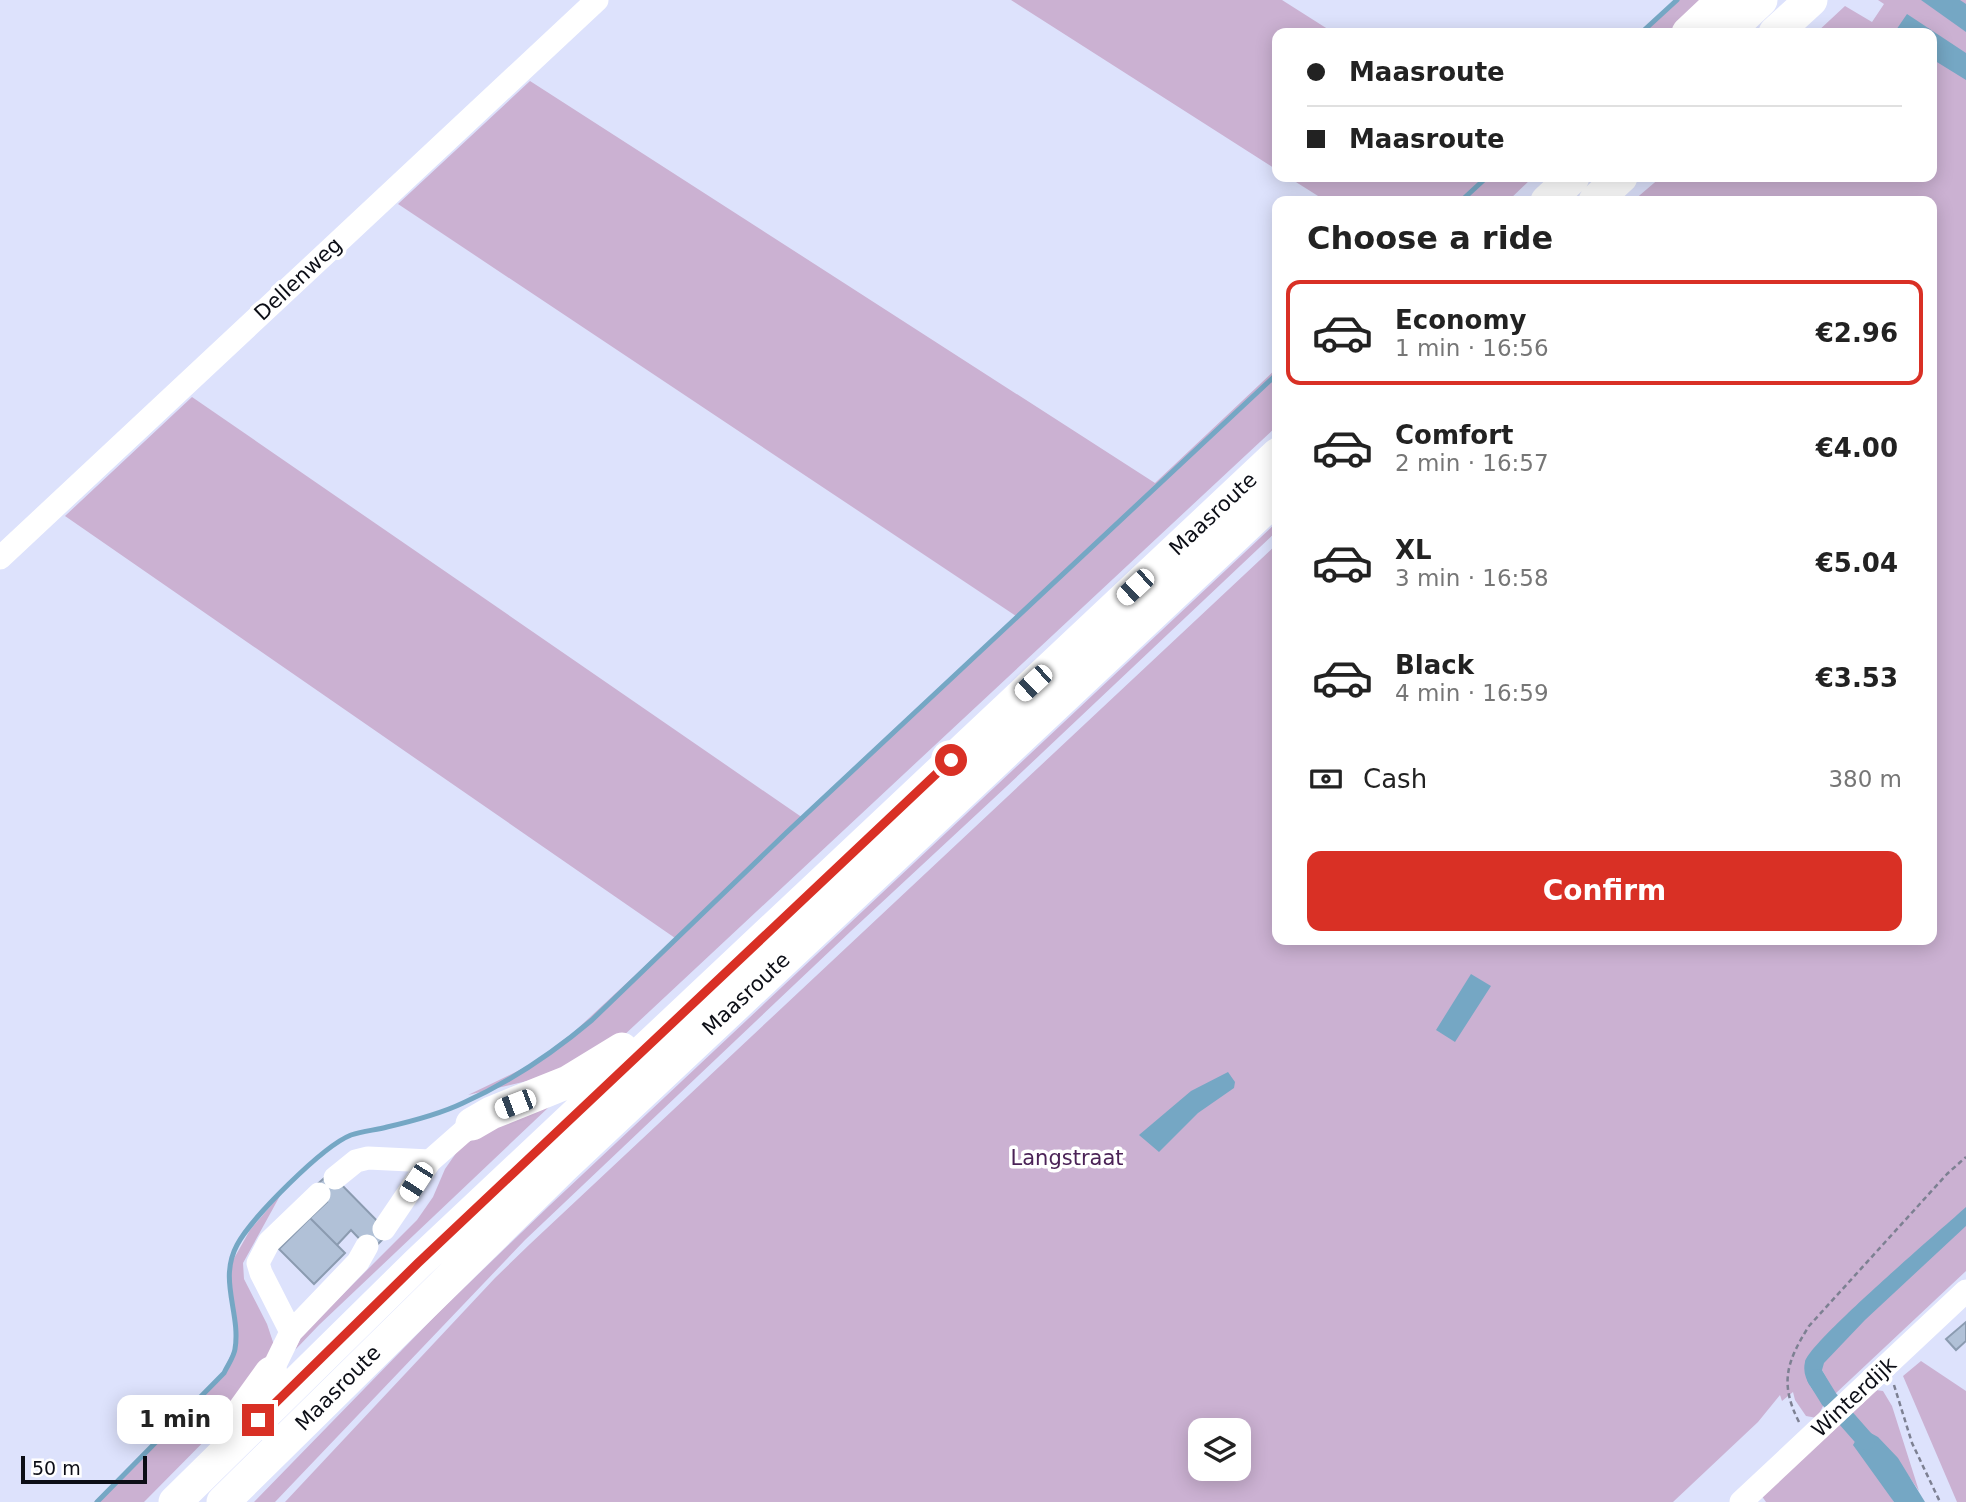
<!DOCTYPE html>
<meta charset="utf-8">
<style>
body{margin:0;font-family:"DejaVu Sans",sans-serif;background:#f2f2f2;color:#222;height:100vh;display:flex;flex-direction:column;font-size:26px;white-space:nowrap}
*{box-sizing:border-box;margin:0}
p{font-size:23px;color:#767676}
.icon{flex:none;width:38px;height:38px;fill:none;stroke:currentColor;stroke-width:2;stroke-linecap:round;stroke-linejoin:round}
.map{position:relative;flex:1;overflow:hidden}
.drawer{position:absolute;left:1272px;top:196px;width:665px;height:749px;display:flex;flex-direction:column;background:#fff;border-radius:14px;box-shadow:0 4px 18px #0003}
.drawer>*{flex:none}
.top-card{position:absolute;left:1272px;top:28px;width:665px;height:154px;border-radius:14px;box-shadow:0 4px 18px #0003;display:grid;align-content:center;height:154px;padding:0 35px;background:#fff}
.tools{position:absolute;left:1188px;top:1418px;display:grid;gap:14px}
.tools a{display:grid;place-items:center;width:63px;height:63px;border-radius:14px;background:#fff;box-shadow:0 4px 18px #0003;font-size:35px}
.scale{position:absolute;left:21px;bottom:18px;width:126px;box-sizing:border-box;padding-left:7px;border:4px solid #0c0e16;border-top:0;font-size:19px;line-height:24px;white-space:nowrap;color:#0c0e16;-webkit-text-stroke:5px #fff;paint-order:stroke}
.end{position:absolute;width:32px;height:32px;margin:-16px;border:9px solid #d93025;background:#fff;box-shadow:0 0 0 4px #fff}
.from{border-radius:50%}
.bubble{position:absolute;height:49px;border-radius:14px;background:#fff;box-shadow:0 4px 18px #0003;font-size:23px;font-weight:600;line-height:49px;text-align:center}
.car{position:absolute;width:21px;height:42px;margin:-21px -10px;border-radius:9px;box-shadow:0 0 5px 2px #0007;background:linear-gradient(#fff 24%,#345 0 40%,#fff 0 76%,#345 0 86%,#fff 0)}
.top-card b{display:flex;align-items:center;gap:24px;height:66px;font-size:26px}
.top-card b+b{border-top:2px solid #e0e0e0}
.top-card i{width:18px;height:18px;background:#222}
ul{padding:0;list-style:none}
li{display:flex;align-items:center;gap:21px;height:105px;margin:0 14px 10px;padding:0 21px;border:4px solid transparent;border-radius:14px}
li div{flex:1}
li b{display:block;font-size:26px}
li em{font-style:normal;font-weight:600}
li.current{border-color:#d93025}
li>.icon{width:63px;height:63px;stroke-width:1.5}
h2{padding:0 35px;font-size:32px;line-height:84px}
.pay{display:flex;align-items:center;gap:18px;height:77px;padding:0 35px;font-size:26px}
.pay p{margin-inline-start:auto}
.action{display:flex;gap:14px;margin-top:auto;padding:14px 35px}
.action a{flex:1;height:80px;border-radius:14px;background:#d93025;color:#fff;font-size:28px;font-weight:600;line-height:80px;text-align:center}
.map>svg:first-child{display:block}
.green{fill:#cbb1d2;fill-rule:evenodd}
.water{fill:#75a7c4}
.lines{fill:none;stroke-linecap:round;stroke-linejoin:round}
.stream{stroke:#75a7c4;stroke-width:5}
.canal{stroke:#75a7c4;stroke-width:18}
.building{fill:#b1c1d7;stroke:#8b9bb0;stroke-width:2}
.path{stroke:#7d8092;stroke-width:2.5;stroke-dasharray:5 3.5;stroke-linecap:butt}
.minor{stroke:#fff;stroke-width:23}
.highway{stroke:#fff;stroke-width:33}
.route{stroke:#d93025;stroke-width:9}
.labels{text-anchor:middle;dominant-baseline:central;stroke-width:7;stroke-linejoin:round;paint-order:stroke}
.street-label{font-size:21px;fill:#0c0e16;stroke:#fff}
.park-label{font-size:21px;fill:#4b2357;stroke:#fff}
</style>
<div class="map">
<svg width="1966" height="1502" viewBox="0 0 1966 1502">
<rect width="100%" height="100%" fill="#dde2fc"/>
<!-- green -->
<path class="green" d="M1011,0H1282L1334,33H1278L1277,170Z
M1675,0H1713L1679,33H1639Z
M1878,0H1966V1271L1835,1394L1822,1370L1810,1386L1824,1404L1817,1418L1806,1416L1795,1400L1793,1392L1782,1401L1780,1395L1758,1422L1673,1502H285L495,1278L530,1244L1277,544L1278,940H1932V201H1633L1661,177H1932V33H1816L1845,6L1872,22L1884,4ZM1200,1430H1239V1468H1200Z
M530,81L1155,483L1277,368V426L606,1052L561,1073L468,1095L532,1064L574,1032L675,938L65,516L192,397L803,818L1016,616L398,204Z
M1288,177H1533L1508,201H1326Z
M1277,522V531L1006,787L851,931L525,1240L275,1502H254L438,1313L550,1205Z
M570,1087L319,1325L295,1350L302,1335L417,1220L433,1197L445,1169L461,1146Z
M281,1194L243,1263L244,1279L267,1324L274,1345L237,1408L144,1502H94L222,1374L235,1346L233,1306L229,1285L232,1262L250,1230Z
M1921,1361L1966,1391V1502H1957L1903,1376Z
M1876,1390L1883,1391L1892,1406L1919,1491C1901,1464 1883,1439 1852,1426L1894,1502H1766L1759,1492Z"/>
<!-- water -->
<path class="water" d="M1921,0H1960L1966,4V32Z
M1907,14L1966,53V80L1932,59V33H1894Z
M1471,974L1491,986L1455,1042L1436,1030Z
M1228,1072L1235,1082L1234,1088L1198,1113L1159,1152L1139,1135L1191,1091Z
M1966,1207V1226L1865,1320L1824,1363L1822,1370L1835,1394L1824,1404C1814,1391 1801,1379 1805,1362C1809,1342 1942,1229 1966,1207Z
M1854,1424L1878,1437L1898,1458L1925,1502H1894L1853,1445L1857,1438L1851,1426Z"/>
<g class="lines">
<!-- stream -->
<path class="stream" d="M1641,33L1677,0
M1461,201L1487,177
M97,1502L224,1373C227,1366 234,1357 235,1349C241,1313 218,1280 237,1245C251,1218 323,1146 351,1135C363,1131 376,1130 387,1127C413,1121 440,1114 463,1103C510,1082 554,1052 592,1020L786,833L1278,373"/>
<!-- canal -->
<path class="canal" d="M1816,1378L1829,1399L1866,1441"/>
</g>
<!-- building -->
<path class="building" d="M330,1173L389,1233L371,1251L351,1230L337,1245L310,1218L327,1202L313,1188Z
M310,1218L345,1253L314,1284L279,1249Z
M1966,1322V1341L1956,1350L1946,1339Z"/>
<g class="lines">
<!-- path -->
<path class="path" d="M1894,1385L1912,1443L1940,1502
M1799,1422C1779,1383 1787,1361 1809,1326L1947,1174L1966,1157"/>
<!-- minor -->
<path class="minor" d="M0,558L597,0
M335,1178L356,1161L368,1158L430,1161L472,1124
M384,1229L430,1161
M291,1332L358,1262L367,1246
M271,1373L291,1332L261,1273L258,1263L269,1242L319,1194
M1741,1502L1966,1291"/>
<!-- highway -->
<path class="highway" d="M1688,33L1723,0
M1726,33L1761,0
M1775,33L1811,0
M1547,201L1573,177
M1595,201L1621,177
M472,1124L491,1113L568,1082L622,1049
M240,1416L271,1373
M175,1502L418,1263L1278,454
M223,1502L562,1168L1278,496"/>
</g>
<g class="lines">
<!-- route -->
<path class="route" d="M258,1420L418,1263L951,760"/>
</g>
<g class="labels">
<!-- street labels -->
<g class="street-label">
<text transform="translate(298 279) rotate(-43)">Dellenweg</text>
<text transform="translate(1213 514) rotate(-43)">Maasroute</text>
<text transform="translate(746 994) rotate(-43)">Maasroute</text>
<text transform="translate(338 1388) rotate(-45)">Maasroute</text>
<text transform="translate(1854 1397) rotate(-43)">Winterdijk</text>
</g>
<!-- park labels -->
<g class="park-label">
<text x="1067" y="1158">Langstraat</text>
</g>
</g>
</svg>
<div class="tools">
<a><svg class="icon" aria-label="layers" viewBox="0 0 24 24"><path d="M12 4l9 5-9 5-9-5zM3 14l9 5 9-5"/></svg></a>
</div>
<div class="scale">50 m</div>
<i class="end from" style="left:951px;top:760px"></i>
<i class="end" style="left:258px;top:1420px"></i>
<div class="bubble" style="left:117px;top:1395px;width:116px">1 min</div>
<i class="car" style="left:1135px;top:587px;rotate:227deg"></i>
<i class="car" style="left:1033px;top:683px;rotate:227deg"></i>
<i class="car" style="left:515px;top:1104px;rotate:249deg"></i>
<i class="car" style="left:416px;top:1182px;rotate:213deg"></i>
<div class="top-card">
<b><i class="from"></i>Maasroute</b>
<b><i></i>Maasroute</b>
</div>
<section class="drawer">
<h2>Choose a ride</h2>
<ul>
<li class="current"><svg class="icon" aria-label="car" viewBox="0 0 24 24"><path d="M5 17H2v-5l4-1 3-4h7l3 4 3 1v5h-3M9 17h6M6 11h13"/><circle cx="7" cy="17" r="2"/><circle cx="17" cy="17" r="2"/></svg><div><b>Economy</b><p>1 min · 16:56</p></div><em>€2.96</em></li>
<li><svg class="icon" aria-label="car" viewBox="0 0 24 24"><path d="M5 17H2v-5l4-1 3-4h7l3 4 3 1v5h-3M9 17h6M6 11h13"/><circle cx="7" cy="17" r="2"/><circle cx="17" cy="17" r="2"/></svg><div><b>Comfort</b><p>2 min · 16:57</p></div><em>€4.00</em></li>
<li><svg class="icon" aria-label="car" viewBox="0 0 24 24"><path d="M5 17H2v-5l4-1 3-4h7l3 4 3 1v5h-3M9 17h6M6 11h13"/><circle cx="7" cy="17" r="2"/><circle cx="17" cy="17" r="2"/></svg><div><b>XL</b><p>3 min · 16:58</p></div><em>€5.04</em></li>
<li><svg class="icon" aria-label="car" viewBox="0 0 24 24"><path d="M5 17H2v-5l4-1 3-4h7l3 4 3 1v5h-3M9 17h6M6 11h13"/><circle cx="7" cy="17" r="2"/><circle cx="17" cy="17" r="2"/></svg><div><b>Black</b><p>4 min · 16:59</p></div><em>€3.53</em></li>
</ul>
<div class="pay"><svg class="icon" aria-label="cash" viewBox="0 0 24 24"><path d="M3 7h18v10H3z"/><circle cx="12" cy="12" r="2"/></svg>Cash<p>380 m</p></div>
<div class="action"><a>Confirm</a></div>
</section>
</div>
